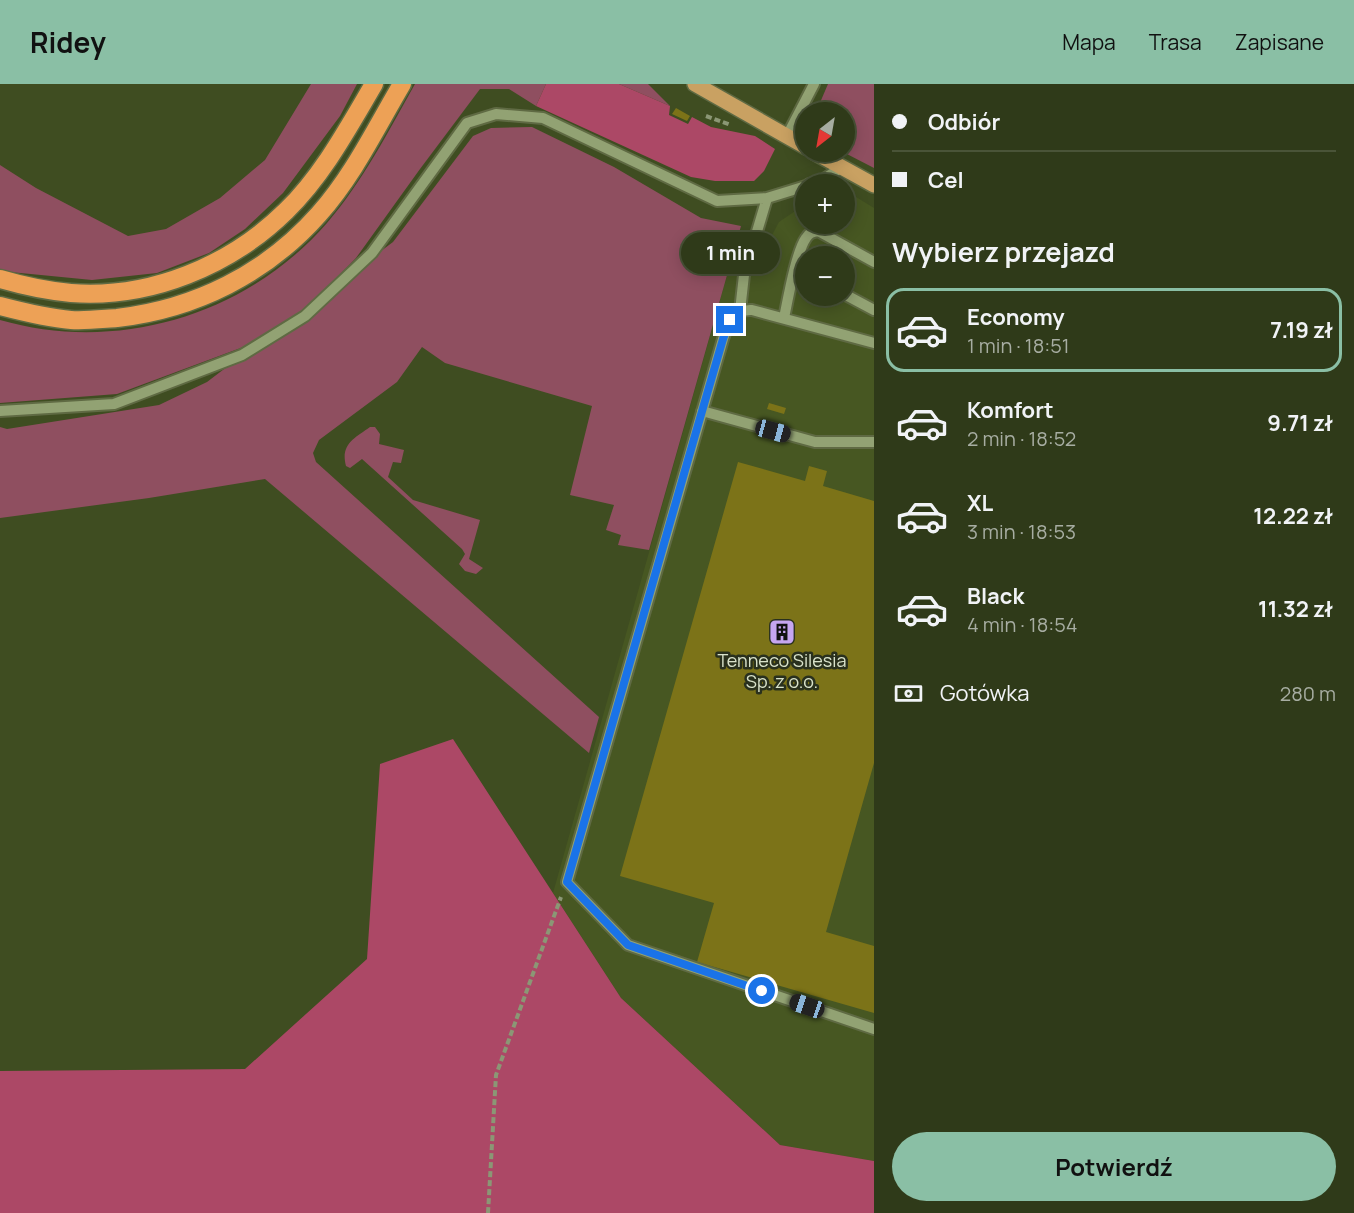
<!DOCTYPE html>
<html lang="pl">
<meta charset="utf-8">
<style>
body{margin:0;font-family:Manrope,sans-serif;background:#374122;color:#f1f3f6;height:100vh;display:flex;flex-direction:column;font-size:22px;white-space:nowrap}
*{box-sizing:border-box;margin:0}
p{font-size:20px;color:#a7ada2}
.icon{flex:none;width:33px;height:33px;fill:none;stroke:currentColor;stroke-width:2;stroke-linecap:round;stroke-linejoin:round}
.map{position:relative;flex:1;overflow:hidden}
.details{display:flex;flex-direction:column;background:#2f3a19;width:480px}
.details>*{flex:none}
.hud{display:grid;align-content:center;height:132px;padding:0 18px;background:#2f3a19}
.needle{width:39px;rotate:211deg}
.tools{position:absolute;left:795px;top:18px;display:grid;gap:12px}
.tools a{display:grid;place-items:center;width:60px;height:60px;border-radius:50%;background:#2f3a19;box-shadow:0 3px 15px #0003,0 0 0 2px #4a5438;font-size:30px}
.end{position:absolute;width:27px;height:27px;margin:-14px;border:8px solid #1a73e8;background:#fff;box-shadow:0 0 0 3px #fff}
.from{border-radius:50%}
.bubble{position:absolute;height:42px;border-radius:21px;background:#2f3a19;box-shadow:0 3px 15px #0003,0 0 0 2px #4a5438;font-size:20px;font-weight:700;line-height:42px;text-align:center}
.car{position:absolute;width:18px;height:36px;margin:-18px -9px;border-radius:8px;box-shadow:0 0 4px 2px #0007;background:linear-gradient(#222 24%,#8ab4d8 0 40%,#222 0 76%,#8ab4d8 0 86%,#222 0)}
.hud b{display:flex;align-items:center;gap:21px;height:57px;font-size:22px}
.hud b+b{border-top:2px solid #4a5438}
.hud i{width:15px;height:15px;background:#f1f3f6}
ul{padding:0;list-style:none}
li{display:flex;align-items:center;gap:18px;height:84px;margin:0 12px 9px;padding:0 6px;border:3px solid transparent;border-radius:18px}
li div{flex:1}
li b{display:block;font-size:22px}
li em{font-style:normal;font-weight:700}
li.current{border-color:#8abfa5}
li>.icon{width:54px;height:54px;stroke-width:1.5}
h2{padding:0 18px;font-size:27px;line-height:72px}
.pay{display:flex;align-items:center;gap:15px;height:66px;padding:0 18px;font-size:22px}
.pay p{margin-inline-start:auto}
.cta{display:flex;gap:12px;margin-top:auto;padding:12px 18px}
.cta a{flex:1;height:69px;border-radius:36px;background:#8abfa5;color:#111;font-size:24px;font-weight:700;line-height:69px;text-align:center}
header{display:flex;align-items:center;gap:36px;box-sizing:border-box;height:84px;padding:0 30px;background:#8abfa5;color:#111}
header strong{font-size:28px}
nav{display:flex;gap:33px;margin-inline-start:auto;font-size:21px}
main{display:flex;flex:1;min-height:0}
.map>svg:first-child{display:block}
.built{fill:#475722;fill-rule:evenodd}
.green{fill:#8f4f60}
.forest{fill:#ac4866}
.building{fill:#7c7318}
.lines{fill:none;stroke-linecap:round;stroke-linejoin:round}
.minor-casing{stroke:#5f6a43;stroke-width:14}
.major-casing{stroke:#5f6a43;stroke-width:18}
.highway-casing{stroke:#5f6a43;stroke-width:21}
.path{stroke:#8b9775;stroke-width:4;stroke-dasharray:6 3;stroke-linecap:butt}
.minor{stroke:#92a273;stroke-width:10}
.major{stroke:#c9a162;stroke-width:15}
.highway{stroke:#eda156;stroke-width:18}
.route{stroke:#1a73e8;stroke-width:8}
.labels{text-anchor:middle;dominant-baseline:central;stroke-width:5;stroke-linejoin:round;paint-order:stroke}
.poi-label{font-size:18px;fill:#d9e2ca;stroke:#29301d}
</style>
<header>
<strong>Ridey</strong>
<nav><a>Mapa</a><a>Trasa</a><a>Zapisane</a></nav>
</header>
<main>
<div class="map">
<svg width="874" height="1129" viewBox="0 0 874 1129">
<rect width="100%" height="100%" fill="#3f4d21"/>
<!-- built -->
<path class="built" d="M848,108L874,124V1077L780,1061L621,914L553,809L728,188L756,191L763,168L779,138L804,121L805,120L806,140H844L845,109ZM806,172H844V212H806Z"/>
<!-- green -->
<path class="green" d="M311,0H357L340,32L283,109L245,145L209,169L157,189L92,196L0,187V81L36,104L128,152L166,145L220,114L265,76Z
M415,0H546L536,22L509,5H480L420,85L356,174L314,217L393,158L473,52L491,44L532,43L614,83L701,134L741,142L649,466L618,461L621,451L606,446L614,421L570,411L592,322L445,279L422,263L397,298L319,356L313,369L316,378L599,633L589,669L265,395L149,414L0,434V343L7,345L159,321L207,298L298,229L246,262L117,310L0,319V236C118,270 247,231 327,139C363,97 388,48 415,0Z
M619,0H648L670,22Z
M828,0H874V84L843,68H844V28H816Z
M370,343H375L380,350L379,360L404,366L401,379L393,378L388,393L413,416L480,436L469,475L483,484L476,490L465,487L459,480L465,470L462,465L362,375L350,384L346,382C340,360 355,354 370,343Z"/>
<!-- forest -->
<path class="forest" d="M546,0H619L670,22L669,31L688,40L692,33L711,43L755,52L775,65L764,87L754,97H715L691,93L536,22Z
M453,655L621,914L780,1061L874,1077V1129H0V987L245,985L367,875L380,680Z"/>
<!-- building -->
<path class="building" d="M676,24L690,32L687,37L672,30Z
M769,319L786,324L784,330L767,325Z
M738,378L805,397L809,382L827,387L823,402L874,417V679L826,848L874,862V929L697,878L714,819L620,792Z"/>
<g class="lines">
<defs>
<path id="minor" d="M787,52L814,0
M809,100L821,97L842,83
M844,210L874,226
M740,227L744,191L767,114
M784,234C788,215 796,168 806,154C809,149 812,148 818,147L874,178
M874,259L752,226C733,225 728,240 723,255L567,798L628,861L874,945
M0,327L114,320L242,271L305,232L372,169L467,39L496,30L543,34L717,117L767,114L806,102
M702,327L815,358H874"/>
<path id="major" d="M695,0L806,63
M814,68L874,101"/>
<path id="highway" d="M0,195C24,202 47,207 71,209C150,215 230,182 286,127C323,91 348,44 374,0
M0,222C23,228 47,234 71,236C86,237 102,235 117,234C195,225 266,190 319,130C353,92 376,44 402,0"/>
</defs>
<!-- minor casing -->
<use href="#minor" class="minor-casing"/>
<!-- major casing -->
<use href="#major" class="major-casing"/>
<!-- highway casing -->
<use href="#highway" class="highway-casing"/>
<!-- path -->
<path class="path" d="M706,32L731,41
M488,1129L496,991L561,813"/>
<!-- minor -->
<use href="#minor" class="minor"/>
<!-- major -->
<use href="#major" class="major"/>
<!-- highway -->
<use href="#highway" class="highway"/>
</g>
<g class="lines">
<!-- route -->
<path class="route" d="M730,236L723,255L696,348L567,798L628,861L762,907"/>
</g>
<!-- icons -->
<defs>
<symbol id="building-square" viewBox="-11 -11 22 22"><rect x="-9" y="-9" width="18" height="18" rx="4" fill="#c6a6f0" stroke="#29301d"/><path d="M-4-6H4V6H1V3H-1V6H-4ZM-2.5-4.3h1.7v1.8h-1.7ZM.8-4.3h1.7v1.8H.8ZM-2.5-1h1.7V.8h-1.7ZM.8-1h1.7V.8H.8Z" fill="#111"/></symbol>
</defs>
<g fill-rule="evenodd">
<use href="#building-square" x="767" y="533" width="30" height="30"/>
</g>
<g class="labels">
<!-- poi labels -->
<g class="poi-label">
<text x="782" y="576">Tenneco Silesia<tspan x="782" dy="21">Sp. z o.o.</tspan></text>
</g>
</g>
</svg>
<div class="tools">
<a><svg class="needle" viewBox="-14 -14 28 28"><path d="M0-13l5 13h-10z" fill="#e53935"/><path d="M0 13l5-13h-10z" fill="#a7ada2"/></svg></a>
<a>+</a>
<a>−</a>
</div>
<i class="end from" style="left:762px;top:907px"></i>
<i class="end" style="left:730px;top:236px"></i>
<div class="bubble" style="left:681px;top:148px;width:99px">1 min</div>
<i class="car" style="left:773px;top:347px;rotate:105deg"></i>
<i class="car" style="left:807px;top:922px;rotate:289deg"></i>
</div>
<section class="details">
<div class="hud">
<b><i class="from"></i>Odbiór</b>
<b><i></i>Cel</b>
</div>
<h2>Wybierz przejazd</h2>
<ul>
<li class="current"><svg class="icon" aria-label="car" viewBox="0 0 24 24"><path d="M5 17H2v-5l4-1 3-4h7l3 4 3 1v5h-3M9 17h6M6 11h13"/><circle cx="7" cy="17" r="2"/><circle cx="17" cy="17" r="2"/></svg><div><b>Economy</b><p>1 min · 18:51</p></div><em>7.19 zł</em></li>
<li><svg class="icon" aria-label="car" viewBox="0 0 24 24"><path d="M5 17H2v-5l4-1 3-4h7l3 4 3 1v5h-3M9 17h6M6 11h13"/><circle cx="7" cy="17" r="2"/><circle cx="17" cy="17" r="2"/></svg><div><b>Komfort</b><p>2 min · 18:52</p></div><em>9.71 zł</em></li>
<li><svg class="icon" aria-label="car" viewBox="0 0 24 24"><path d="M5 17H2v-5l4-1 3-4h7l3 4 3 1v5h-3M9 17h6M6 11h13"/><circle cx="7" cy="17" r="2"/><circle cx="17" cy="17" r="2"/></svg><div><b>XL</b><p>3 min · 18:53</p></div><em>12.22 zł</em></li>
<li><svg class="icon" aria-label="car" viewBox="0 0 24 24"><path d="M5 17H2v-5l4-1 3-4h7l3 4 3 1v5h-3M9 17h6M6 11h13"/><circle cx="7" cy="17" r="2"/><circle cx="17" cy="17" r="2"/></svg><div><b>Black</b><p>4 min · 18:54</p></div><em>11.32 zł</em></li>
</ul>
<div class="pay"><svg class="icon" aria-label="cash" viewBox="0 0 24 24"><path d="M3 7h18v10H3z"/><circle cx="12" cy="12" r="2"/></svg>Gotówka<p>280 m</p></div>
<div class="cta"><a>Potwierdź</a></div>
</section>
</main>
